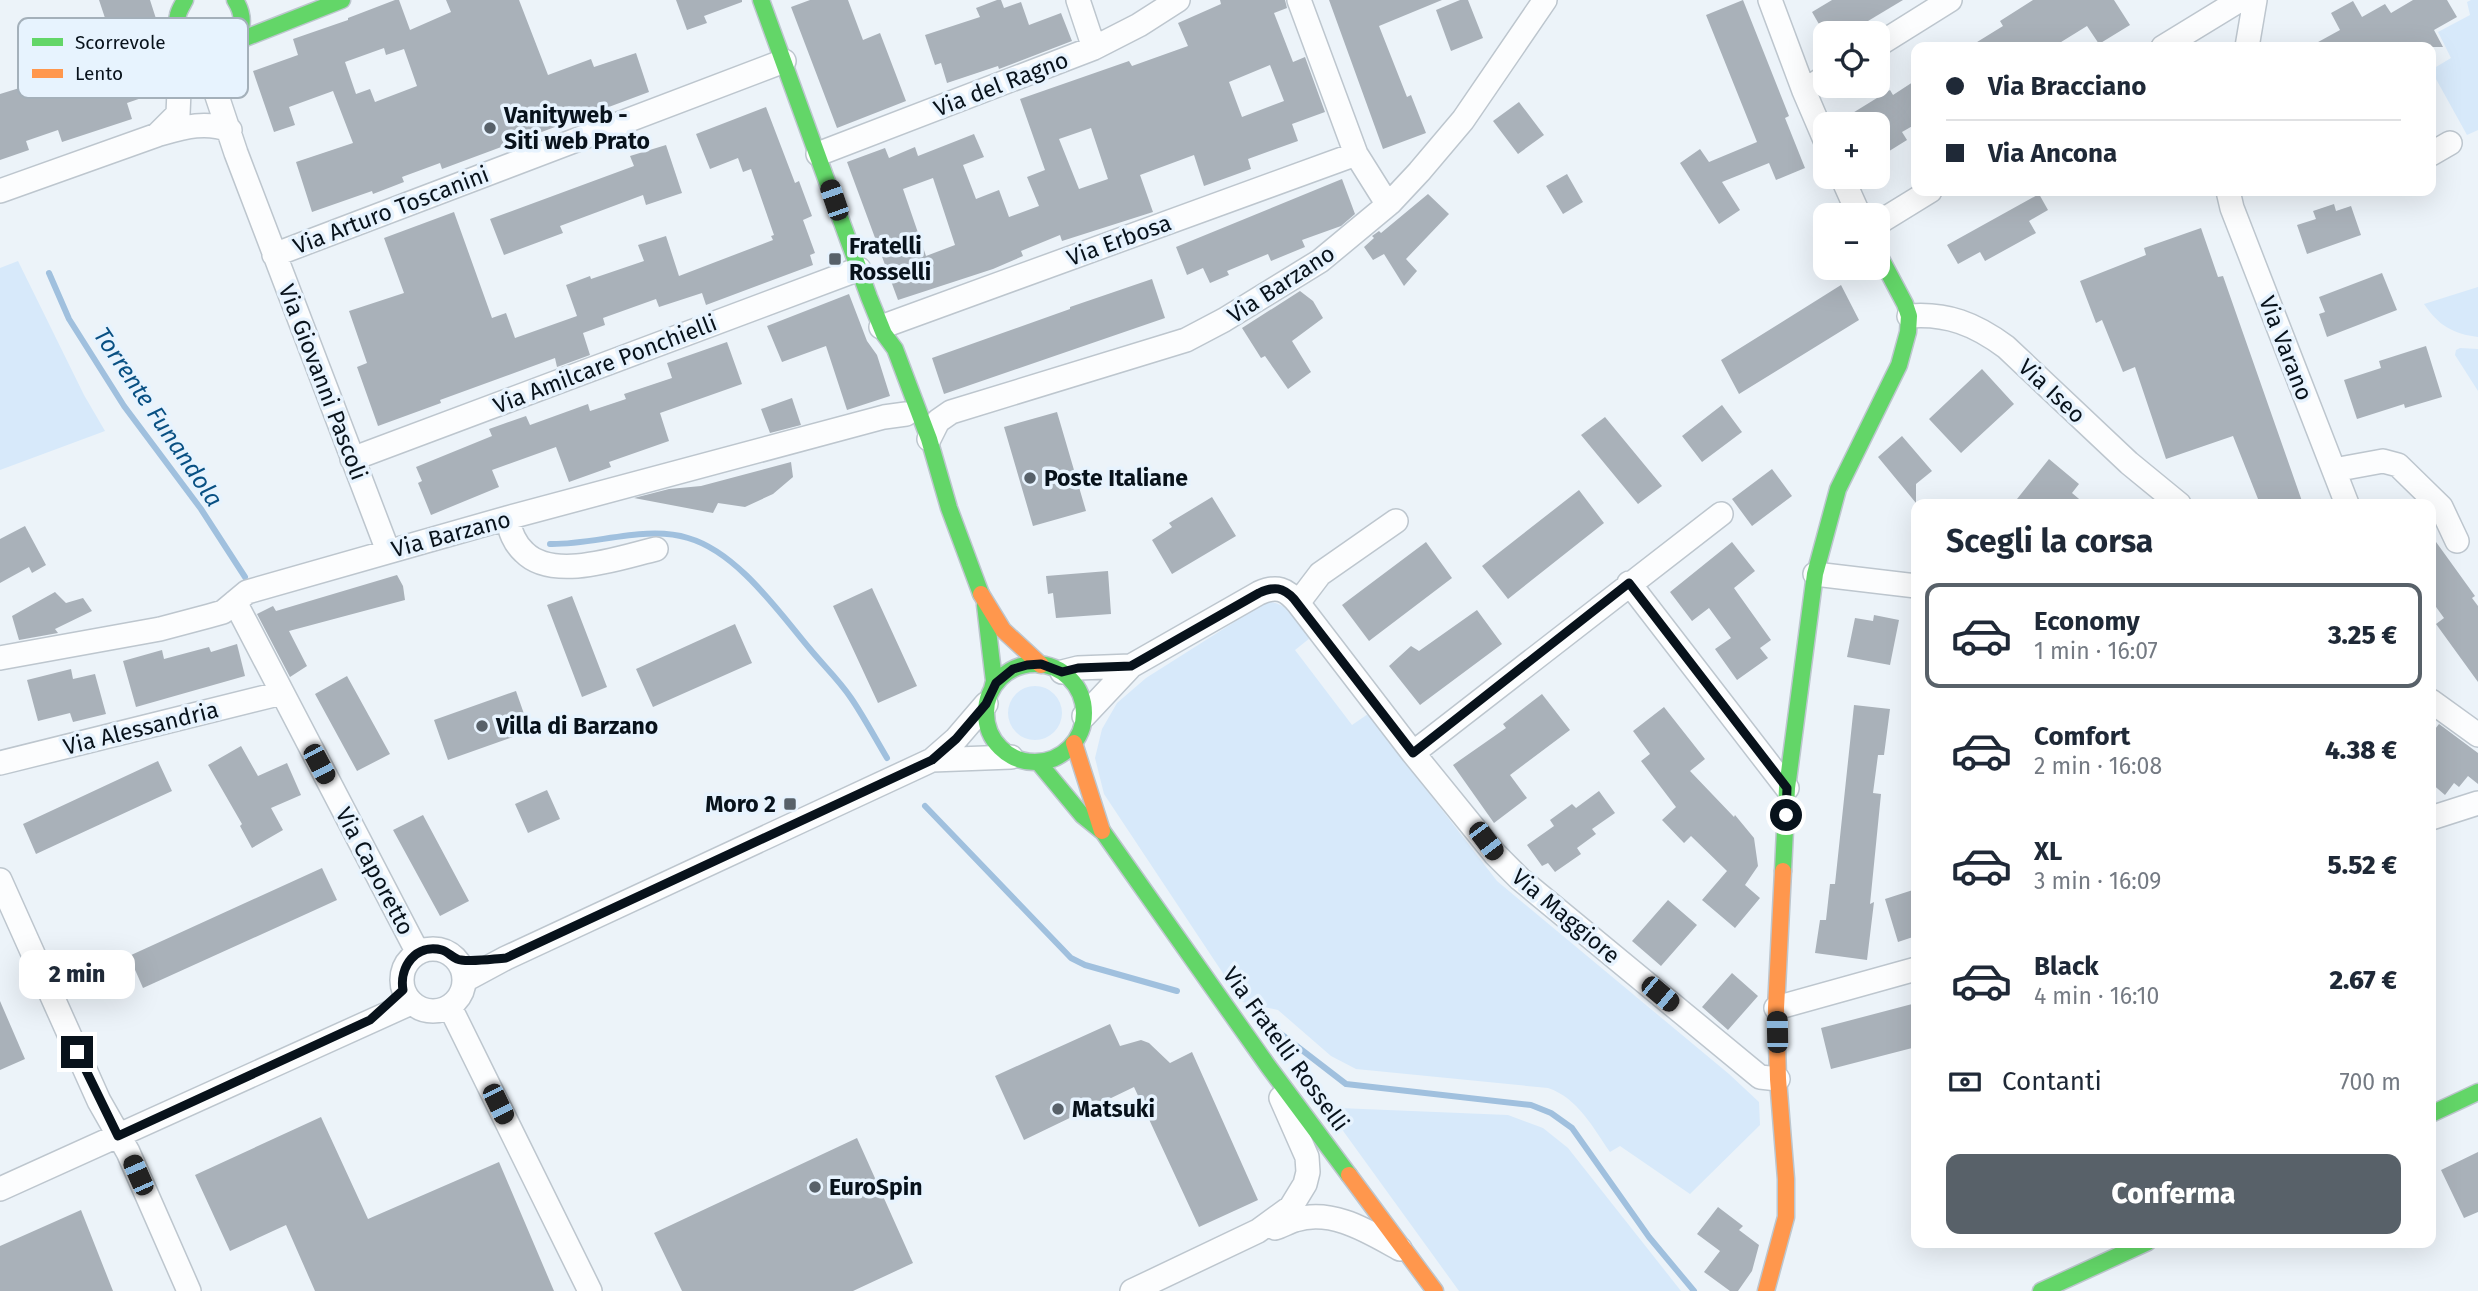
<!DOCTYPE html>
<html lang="it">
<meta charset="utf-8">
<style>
body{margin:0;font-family:"Fira Sans",sans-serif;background:#f6f6f7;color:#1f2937;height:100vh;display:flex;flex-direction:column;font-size:26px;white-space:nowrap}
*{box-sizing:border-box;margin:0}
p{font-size:23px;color:#747a83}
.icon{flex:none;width:38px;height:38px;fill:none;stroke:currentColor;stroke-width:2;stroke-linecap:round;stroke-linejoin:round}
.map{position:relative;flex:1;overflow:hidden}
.details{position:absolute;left:1911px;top:499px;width:525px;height:749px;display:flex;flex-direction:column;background:#fff;border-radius:14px;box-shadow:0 7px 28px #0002}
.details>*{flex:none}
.banner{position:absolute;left:1911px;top:42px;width:525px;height:154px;border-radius:14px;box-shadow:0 7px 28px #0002;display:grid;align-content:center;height:154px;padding:0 35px;background:#fff}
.buttons{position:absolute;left:1813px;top:21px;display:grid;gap:14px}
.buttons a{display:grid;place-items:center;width:77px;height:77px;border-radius:14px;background:#fff;box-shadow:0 7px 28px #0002;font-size:35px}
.end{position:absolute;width:32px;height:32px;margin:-16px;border:9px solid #08121b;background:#fff;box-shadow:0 0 0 4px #fff}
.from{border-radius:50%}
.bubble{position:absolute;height:49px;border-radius:14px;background:#fff;box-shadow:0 7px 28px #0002;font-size:23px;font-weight:800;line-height:49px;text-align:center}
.car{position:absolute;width:21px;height:42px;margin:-21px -10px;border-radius:9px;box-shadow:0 0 5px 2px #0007;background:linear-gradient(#222 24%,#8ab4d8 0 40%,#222 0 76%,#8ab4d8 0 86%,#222 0)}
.banner b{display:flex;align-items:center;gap:24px;height:66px;font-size:26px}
.banner b+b{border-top:2px solid #e0e1e3}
.banner i{width:18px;height:18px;background:#1f2937}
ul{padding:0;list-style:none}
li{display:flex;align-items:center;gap:21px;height:105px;margin:0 14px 10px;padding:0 21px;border:4px solid transparent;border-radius:14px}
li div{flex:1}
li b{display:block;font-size:26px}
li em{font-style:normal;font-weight:800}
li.current{border-color:#586169}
li>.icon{width:63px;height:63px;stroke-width:1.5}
h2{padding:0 35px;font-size:32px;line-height:84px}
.pay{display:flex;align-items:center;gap:18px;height:77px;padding:0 35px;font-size:26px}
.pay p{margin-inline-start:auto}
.primary-button{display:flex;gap:14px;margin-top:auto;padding:14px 35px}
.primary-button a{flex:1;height:80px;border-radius:14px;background:#586169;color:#fff;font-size:28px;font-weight:800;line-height:80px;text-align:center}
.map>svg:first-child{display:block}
.green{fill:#d7e9fa}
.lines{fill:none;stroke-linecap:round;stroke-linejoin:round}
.stream{stroke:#a0c0de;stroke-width:6}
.building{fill:#a9b1b9;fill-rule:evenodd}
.street-casing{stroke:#bdc6ce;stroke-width:26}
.fast-casing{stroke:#bdc6ce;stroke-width:19}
.slow-casing{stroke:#bdc6ce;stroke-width:19}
.street{stroke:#fcfdfe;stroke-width:23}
.fast{stroke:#63d668;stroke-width:16}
.slow{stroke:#ff974d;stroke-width:16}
.route{stroke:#08121b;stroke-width:9}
.poi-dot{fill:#586169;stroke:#e7f3fe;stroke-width:2.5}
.labels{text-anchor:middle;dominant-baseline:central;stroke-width:7;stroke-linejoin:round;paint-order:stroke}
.street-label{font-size:23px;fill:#08121b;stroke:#e7f3fe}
.poi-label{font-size:23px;font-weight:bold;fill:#08121b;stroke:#e7f3fe;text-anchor:start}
.water-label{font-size:24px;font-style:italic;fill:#095083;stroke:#e7f3fe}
.key{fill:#e7f3fe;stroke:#a4b0ba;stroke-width:2}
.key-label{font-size:19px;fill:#08121b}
</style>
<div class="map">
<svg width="2478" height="1291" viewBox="0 0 2478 1291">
<rect width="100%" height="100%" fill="#ecf3f9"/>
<!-- green -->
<path class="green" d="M2471,0H2478V130L2467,135L2431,70L2451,58L2438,32L2470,15L2467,2Z
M18,261L84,395L105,431L0,470V268Z
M2478,287V337C2453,334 2438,325 2424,304Z
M2460,348L2478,349V391L2455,355L2456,350Z
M1269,602C1289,603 1299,624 1310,638L1295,650L1352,725L1368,714L1497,881L1729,1074L1759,1102L1760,1125L1690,1194L1620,1146L1610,1152C1593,1128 1578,1098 1548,1088L1356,1069L1331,1056L1278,1010L1242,1002L1104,794L1095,758L1102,729L1117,703L1146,678L1258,607Z
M1008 713a27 27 0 1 1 54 0a27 27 0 1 1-54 0Z
M1339,1108L1508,1115L1543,1128L1568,1148L1681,1291H1459L1341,1128L1338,1118Z"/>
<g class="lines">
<!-- stream -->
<path class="stream" d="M49,273L69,319L124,406L201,509L245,577
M550,544C594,545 646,525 688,538C737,552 778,611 810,649C823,665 839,680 851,698C864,717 875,738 887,758
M925,806L1071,958L1085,965L1177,991
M1268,1024L1346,1084L1531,1105L1551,1113L1572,1128L1649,1237L1694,1291"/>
</g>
<!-- building -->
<path class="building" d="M99,0H150L159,28L137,35L156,93L127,103L132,119L62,142L58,130L26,141L29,150L0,160V94L39,82L43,91L107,70L96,34L109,30Z
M395,0H399L410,30L451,12L446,0H519L548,75L591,59L594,67L636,53L649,92L442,169L440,163L402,177L404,182L373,194L372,191L312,212L296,162L353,143L333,91L289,107L295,125L274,132L253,71L298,55L293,39L348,20V18ZM384,48L386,55L404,49L417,86L375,102L370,89L356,94L345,62Z
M676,0H742V2L704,16L707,23L687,30Z
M810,0H848L863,40L880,33L906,101L837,128L791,7Z
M997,0H1001L1004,8L1021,2L1029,25L1061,13L1072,41L999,69L998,66L947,83L941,63L935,65L925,35L980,17L976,8Z
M1220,0H1285L1287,8L1274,13L1293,62L1305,57L1325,112L1292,124L1298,141L1248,159L1251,169L1204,186L1194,155L1140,175L1153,212L1062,241L1060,235L1021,251L1023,256L993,269L898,300L847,162L885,148L889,158L915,147L918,156L974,134L984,157L963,165L976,199L999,190L1009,217L1039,206L1027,177L1045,170L1020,99L1129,61L1132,66L1188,46L1178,23L1221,4ZM1270,65L1284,101L1242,117L1229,82ZM1091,128L1108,179L1079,189L1059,139ZM933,178L955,245L926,256L903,189Z
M1329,0H1442L1379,26L1407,97L1411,95L1426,133L1383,149Z
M1460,0H1468L1483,38L1451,51L1436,10Z
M1743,0L1789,116L1785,118L1805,168L1776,180L1769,163L1722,182L1740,210L1719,224L1680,163L1700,149L1709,162L1757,142L1706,15Z
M1832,0H1903L1848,33H1824L1812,12Z
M2033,0H2114L2130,25L2099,44L2087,26L2053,47H1969L2003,26L2000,21Z
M2413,0H2447L2457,17L2434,30L2443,47H2309L2340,30L2331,13L2353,1L2362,17L2385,4L2391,13Z
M1916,80V124L1902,132L1907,140L1878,158V124H1858L1851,114L1890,90L1893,95Z
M1519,102L1544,135L1518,154L1493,121Z
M766,107L795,183L799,181L812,216L803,220L815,253L810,255L813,265L706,305L702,293L659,307L656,299L603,318L605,325L583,333L590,355L557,367L555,358L440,400L441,403L378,426L357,367L367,363L349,311L404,293L384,238L454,212L492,318L506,313L515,338L577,316L566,285L590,276L591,279L644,261L638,245L666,236L679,276L773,240L771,236L774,235L751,169L743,172L738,158L710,169L696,134Z
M666,145L682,193L646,205L643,195L560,226L563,233L504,255L490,219L634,166L630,156Z
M1567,174L1583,202L1563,214L1546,186Z
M1342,179L1355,214L1341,226L1302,240L1305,247L1271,261L1268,254L1227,271L1229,275L1210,283L1203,268L1187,275L1176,247Z
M1428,194L1449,214L1406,259L1417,271L1404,286L1384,254L1373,260L1364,247L1374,238L1372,236L1379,231L1381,233Z
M2039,194L2048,210L2029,221L2036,233L1985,261L1980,252L1958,264L1947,245Z
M2334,204L2336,211L2351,206L2361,235L2307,254L2297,225L2316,219L2313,211Z
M2201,228L2218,277L2223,276L2303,504H2260L2233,436L2166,459L2135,367L2123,372L2102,320L2096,323L2080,281L2146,255L2144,248Z
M2382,273L2397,310L2327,337L2319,314L2325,312L2319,297Z
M1152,279L1165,318L944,394L932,358L1070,309V307Z
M1841,285L1859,320L1739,394L1721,360Z
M1300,291L1313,301L1323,318L1292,341L1311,372L1288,389L1265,356L1261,358L1242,328Z
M849,294L867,341L877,355L890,396L847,410L826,346L782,362L767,326Z
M727,342L742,384L660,413L669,441L609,462L611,467L569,482L556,447L492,470L499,487L431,515L418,483L422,481L416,467L492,436L489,429L526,416L530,425L588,404L590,411L626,399L624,394L672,378L667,363Z
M2426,346L2442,397L2405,408L2404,404L2357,419L2344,380L2381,368L2379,361Z
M1982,369L2014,404L1961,453L1929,419Z
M792,398L801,425L770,433L761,409Z
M1722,405L1742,432L1702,462L1682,436Z
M1057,412L1086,511L1033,526L1004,427Z
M1605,417L1662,486L1638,504L1581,435Z
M1902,436L1932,471L1916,484V503L1878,457Z
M2049,459L2079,484L2072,493L2085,504H2013Z
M791,462L793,477L773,494L745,507L718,503L713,513L634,498L669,489L701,486Z
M1772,469L1792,496L1752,526L1732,499Z
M1579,490L1604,523L1508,599L1482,566Z
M1212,497L1236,536L1172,574L1152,540L1172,527L1169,523Z
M25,526L46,565L32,573L29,567L0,583V539Z
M2431,535L2475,596L2472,598L2478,606V682L2436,624L2444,618L2431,600Z
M1426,542L1452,578L1369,641L1342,605Z
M1732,542L1755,571L1734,588L1771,640L1760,648L1768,658L1737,680L1715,649L1731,638L1709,608L1692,621L1670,592Z
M1108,571L1111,614L1056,618L1053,593L1048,594L1046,576Z
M397,575L403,586L405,600L289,631L307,666L290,677L257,614L273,606L276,611Z
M872,588L917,686L878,703L833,606Z
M55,592L66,603L83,598L92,611L55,629L58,633L19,640L12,616Z
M572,596L607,687L582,697L547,605Z
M1477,610L1502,644L1420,705L1389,666L1411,646L1419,651Z
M1874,615L1899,620L1890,665L1847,657L1855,618L1873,621Z
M735,624L752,663L653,707L636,669Z
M237,644L245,676L136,707L123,661L162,650L164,659L209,647L211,652Z
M71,669L73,679L95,674L106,714L73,722L70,713L38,721L27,680Z
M347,676L390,754L357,771L315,694Z
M516,691L530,731L448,760L434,720Z
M1542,694L1570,730L1510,775L1527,798L1494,823L1453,765L1506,728L1503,724Z
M1854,705L1890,709L1884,755H1878L1873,793L1881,794L1870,904L1874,902L1867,960L1815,953L1820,920H1826L1830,884H1835Z
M1664,707L1705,759L1690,771L1734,817L1735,815L1754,838L1758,866L1745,885L1760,898L1735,928L1702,900L1727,871L1691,836L1684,843L1662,820L1676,807L1641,761L1650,754L1633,731Z
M2439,724L2478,753V784L2468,776L2459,787L2454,783L2445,795L2431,783V734Z
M241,746L258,776L287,763L301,795L271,808L283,830L252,848L240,826L242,824L208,765Z
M158,761L172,791L36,854L23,824Z
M547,790L560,819L528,833L515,804Z
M1599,791L1615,813L1592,829L1596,834L1577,848L1581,854L1555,872L1548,863L1542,866L1527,845L1554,826L1550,820L1572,804L1576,808Z
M423,815L469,901L440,916L393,830Z
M322,868L337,900L143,988L129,956Z
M1916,889V936L1898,942L1885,899Z
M1668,900L1697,925L1661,966L1632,941Z
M1732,973L1758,996L1728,1030L1702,1007Z
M0,1001L25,1059L0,1070Z
M1916,1003V1047L1831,1069L1821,1028Z
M1110,1024L1120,1046L1141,1040L1149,1043L1170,1063L1192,1052L1258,1200L1199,1227L1134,1087L1024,1140L995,1076Z
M321,1117L368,1219L499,1162L554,1291H315L286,1225L230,1251L195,1175Z
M857,1138L913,1263L853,1291H682L654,1233Z
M2478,1152V1212L2464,1218L2441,1170Z
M1718,1207L1743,1226L1739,1230L1759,1245L1752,1271L1738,1291H1730L1704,1272L1720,1251L1697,1234Z
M81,1210L113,1291H0V1246Z"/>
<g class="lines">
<defs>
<path id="street" d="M1078,0L1094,48
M1299,0L1356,154L1383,197L1390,203
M1770,0L1804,91L1825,140
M1878,45L1950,0
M2163,47L2240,0
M2247,47L2255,0
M207,53L209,72L236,153L388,551
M1804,91L1825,77
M160,134C185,127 205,121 230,130
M818,154L1094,48L1139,25L1178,0
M2431,154L2450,143
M1842,177L1859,215
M0,191L157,135L178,114L179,91L183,77L199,52
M2228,191L2232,208L2347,504
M1878,223L1930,191
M274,255L784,61
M1909,316C1947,313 1975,324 2006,347L2129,463L2179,504
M881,327L1356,154
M929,439L938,421L951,412L1186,340L1224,320L1320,261L1390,203L1419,172L1463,120L1545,0
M352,459L859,269
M2334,470L2383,461L2398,465L2441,507L2457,541
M507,518C510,531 514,543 524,552C553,582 622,557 656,549
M1815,574L1916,586
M1629,583L1787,788
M235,602L418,953
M1298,603L1320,574L1396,521
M0,658L160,629L209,616L223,612L247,592L507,518L884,417L906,414
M1062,672L1078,668L1131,666
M2431,701L2478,735
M1084,716L1131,666L1259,593C1277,585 1286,589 1298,603L1413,753L1495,854L1520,879L1760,1077L1778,1079
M1413,753L1721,514
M932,760L1011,757
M0,763L282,693
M2431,818L2478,803
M0,880L99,1101L128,1152L189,1291
M402 980a31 31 0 1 1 62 0a31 31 0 1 1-62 0Z
M465,980L506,958L932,760L956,739L986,704
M450,1007L590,1291
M1776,1008L1916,969
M0,1189L411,1003
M1275,1228C1282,1226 1288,1222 1295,1220C1332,1208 1369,1232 1400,1249
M1132,1291L1258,1231L1291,1207L1305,1184L1308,1172L1307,1157L1281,1098"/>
<path id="fast" d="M185,0C183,4 179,10 178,15C176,22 178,31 182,37C205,74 261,41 235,0
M761,0L869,297L884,334L895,349L929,439L949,508L981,594
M235,42L342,0
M985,605L994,681L992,689
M986 713a49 49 0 1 1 98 0a49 49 0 1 1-98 0Z
M1038,762L1082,815L1103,832L1268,1066L1349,1175
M1783,871L1787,788L1815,574L1838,489L1899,365L1908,332L1909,316L1905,304L1878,253
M2431,1114L2478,1092
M2041,1291L2148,1242"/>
<path id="slow" d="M981,594L1003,630L1041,665
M1074,743L1102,831
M1349,1175L1435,1291
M1766,1291L1786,1217V1179L1778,1079L1776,1008L1783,871"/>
</defs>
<!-- street casing -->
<use href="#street" class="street-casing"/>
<!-- fast casing -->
<use href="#fast" class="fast-casing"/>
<!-- slow casing -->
<use href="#slow" class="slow-casing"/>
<!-- street -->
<use href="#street" class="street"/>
<!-- fast -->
<use href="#fast" class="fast"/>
<!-- slow -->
<use href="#slow" class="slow"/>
</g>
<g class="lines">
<!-- route -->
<path class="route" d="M77,1052L118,1136L370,1020L403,990C399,967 416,943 442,950C449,952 454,960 461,960C475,962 492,959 506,958L932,760L956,739L986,704L996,683L1013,669L1027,665L1041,664L1062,672L1078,668L1131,666L1259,593C1274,586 1283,587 1294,599L1413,753L1629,583L1787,788L1786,815"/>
</g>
<!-- markers -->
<g class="poi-dot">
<circle cx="490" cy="128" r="7"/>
<rect x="828" y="252" width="14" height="14" rx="3.5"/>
<circle cx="1030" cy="478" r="7"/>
<circle cx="482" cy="726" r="7"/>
<rect x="783" y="797" width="14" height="14" rx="3.5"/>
<circle cx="1058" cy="1109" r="7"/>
<circle cx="815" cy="1187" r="7"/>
</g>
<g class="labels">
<!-- street labels -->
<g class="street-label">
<text transform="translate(1001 84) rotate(-21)">Via del Ragno</text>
<text transform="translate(391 210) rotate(-21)">Via Arturo Toscanini</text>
<text transform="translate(1119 240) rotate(-20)">Via Erbosa</text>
<text transform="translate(1281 284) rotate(-33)">Via Barzano</text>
<text transform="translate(2286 348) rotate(69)">Via Varano</text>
<text transform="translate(605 364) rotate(-21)">Via Amilcare Ponchielli</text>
<text transform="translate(323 382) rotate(69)">Via Giovanni Pascoli</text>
<text transform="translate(2052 391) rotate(43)">Via Iseo</text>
<text transform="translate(451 534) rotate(-15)">Via Barzano</text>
<text transform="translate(141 728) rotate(-14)">Via Alessandria</text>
<text transform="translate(375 871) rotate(62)">Via Caporetto</text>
<text transform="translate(1566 916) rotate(40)">Via Maggiore</text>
<text transform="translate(1286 1049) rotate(54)">Via Fratelli Rosselli</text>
</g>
<!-- poi labels -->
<g class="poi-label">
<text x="504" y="115">Vanityweb -<tspan x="504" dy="26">Siti web Prato</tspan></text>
<text x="849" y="246">Fratelli<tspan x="849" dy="26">Rosselli</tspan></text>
<text x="1044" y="478">Poste Italiane</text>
<text x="496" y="726">Villa di Barzano</text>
<text x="776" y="804" text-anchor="end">Moro 2</text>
<text x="1072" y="1109">Matsuki</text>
<text x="829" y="1187">EuroSpin</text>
</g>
<!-- water labels -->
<g class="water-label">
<text transform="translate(158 417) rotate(56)">Torrente Funandola</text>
</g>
</g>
<!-- legend -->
<rect x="18" y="18" width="230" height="80" rx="10" class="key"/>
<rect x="32" y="38" width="31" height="8" fill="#63d668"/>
<rect x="32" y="69" width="31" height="9" fill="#ff974d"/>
<g class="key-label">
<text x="75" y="49">Scorrevole</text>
<text x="75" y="80">Lento</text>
</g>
</svg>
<div class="buttons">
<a><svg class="icon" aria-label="locate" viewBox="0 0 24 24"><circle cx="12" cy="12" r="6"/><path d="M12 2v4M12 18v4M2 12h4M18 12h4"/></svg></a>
<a>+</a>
<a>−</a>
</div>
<i class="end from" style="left:1786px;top:815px"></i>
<i class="end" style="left:77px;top:1052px"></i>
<div class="bubble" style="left:19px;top:950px;width:116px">2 min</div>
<i class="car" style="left:834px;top:200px;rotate:341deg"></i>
<i class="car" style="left:319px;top:764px;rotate:152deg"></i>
<i class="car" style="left:1486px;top:841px;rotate:143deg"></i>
<i class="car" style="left:1660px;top:994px;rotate:130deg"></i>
<i class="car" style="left:1777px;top:1032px;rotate:359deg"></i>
<i class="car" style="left:498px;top:1104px;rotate:154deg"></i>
<i class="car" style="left:138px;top:1175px;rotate:336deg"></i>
<div class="banner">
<b><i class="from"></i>Via Bracciano</b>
<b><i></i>Via Ancona</b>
</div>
<section class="details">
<h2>Scegli la corsa</h2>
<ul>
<li class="current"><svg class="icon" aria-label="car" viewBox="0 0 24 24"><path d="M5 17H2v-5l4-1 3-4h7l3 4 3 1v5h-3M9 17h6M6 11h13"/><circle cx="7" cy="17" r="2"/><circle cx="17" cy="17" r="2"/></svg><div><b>Economy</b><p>1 min · 16:07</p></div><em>3.25 €</em></li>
<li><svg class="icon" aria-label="car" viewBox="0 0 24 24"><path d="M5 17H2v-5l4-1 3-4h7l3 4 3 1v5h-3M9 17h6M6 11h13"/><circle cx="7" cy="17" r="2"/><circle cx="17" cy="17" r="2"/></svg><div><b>Comfort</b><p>2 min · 16:08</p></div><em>4.38 €</em></li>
<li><svg class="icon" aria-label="car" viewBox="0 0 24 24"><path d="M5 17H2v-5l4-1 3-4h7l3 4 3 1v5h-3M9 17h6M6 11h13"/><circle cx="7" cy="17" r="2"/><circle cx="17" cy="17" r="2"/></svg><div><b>XL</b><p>3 min · 16:09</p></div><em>5.52 €</em></li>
<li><svg class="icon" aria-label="car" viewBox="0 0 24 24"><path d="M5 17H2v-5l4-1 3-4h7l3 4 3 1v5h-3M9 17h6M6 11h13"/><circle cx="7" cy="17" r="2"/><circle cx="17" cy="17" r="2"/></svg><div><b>Black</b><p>4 min · 16:10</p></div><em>2.67 €</em></li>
</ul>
<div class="pay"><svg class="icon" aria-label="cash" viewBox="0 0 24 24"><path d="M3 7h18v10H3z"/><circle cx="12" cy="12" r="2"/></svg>Contanti<p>700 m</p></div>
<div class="primary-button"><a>Conferma</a></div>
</section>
</div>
